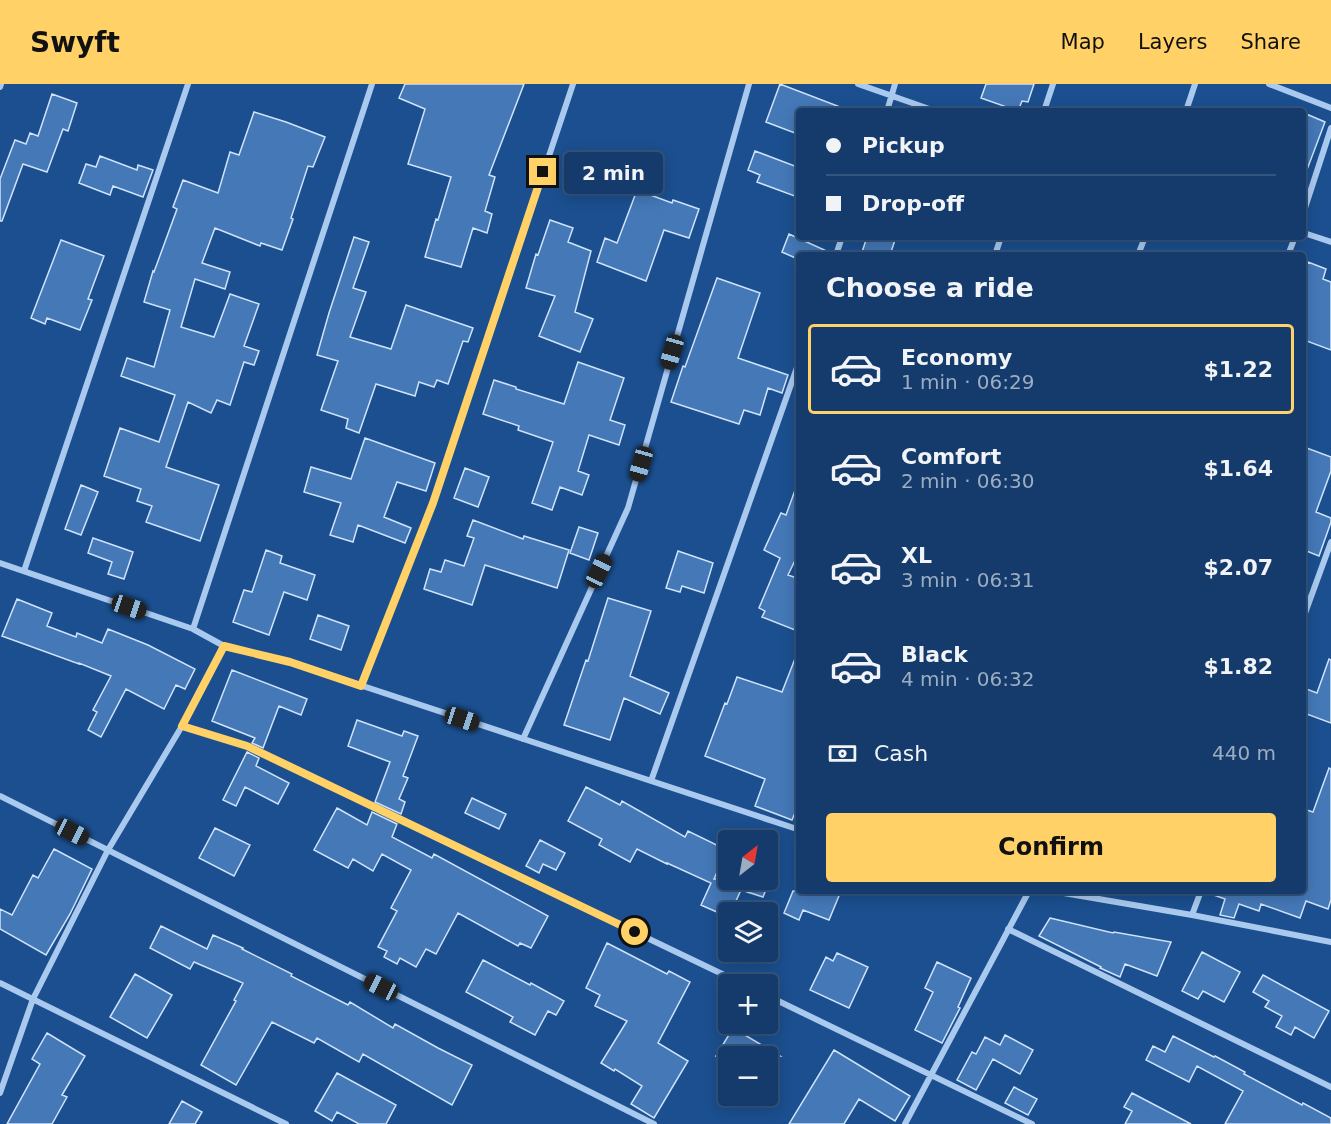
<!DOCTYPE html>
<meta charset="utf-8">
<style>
body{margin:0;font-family:"DejaVu Sans",sans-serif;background:#214673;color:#f1f3f6;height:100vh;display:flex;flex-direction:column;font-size:22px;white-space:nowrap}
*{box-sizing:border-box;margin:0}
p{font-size:20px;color:#9dadc1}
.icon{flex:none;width:33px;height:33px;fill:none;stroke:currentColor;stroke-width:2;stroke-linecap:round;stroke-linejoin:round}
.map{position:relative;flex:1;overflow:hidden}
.side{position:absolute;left:796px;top:168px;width:510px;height:642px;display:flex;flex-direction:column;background:#143b6b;border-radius:6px;box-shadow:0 3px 15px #0003,0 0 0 2px #33557e}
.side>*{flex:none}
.banner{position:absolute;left:796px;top:24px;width:510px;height:132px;border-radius:6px;box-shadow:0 3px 15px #0003,0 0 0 2px #33557e;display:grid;align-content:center;height:132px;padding:0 30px;background:#143b6b}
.needle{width:39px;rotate:31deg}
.buttons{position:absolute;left:718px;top:746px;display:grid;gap:12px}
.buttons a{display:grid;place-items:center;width:60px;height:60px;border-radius:6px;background:#143b6b;box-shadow:0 3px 15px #0003,0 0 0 2px #33557e;font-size:30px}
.end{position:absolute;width:27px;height:27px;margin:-14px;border:8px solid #ffd166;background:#111;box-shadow:0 0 0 3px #111}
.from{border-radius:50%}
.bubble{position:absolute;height:42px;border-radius:6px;background:#143b6b;box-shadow:0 3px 15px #0003,0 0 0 2px #33557e;font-size:20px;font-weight:700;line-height:42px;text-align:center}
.car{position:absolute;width:18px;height:36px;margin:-18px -9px;border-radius:8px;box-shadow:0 0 4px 2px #0007;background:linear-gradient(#222 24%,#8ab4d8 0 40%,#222 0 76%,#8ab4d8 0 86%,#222 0)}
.banner b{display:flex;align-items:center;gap:21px;height:57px;font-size:22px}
.banner b+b{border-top:2px solid #33557e}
.banner i{width:15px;height:15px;background:#f1f3f6}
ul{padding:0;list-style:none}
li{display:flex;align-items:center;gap:18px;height:90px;margin:0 12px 9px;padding:0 18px;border:3px solid transparent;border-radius:6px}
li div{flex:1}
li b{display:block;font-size:22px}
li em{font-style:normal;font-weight:700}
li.selected{border-color:#ffd166}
li>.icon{width:54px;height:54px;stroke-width:1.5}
h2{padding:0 30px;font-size:27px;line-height:72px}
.pay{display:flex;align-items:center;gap:15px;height:66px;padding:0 30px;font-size:22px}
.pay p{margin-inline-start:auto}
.cta{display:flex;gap:12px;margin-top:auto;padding:12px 30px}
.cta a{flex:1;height:69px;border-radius:6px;background:#ffd166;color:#111;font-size:24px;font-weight:700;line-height:69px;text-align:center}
header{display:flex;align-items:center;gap:36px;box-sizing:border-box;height:84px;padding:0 30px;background:#ffd166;color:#111}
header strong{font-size:28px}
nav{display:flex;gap:33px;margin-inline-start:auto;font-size:21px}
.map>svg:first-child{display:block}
.building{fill:#4478b7;stroke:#cfe3fa;stroke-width:1.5}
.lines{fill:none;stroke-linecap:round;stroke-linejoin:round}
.street{stroke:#a9c9ee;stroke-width:6}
.route{stroke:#ffd166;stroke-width:8}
</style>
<header>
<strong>Swyft</strong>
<nav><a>Map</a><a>Layers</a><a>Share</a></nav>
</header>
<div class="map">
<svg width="1331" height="1040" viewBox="0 0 1331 1040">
<rect width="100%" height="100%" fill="#1b4f8f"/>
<!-- building -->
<path class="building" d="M405,0H524L489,91L495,93L485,127L492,130L487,149L473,144L461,183L425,173L436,135L438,136L451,93L408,80L425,25L399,14Z
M780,0L848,26V27H800V51L766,38Z
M986,0H1034L1028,18L1022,17L1018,27L981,14Z
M52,10L77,19L68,47L63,45L47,88L23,80L2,137H0V95L15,56L26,60L30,49L38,52Z
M254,28L286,38L325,53L313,83L308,82L291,134L293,135L282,166L261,159L260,162L215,144L202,179L230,188L225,205L195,195L181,243L214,253L230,210L259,220L244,262L259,267L254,281L244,278L230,321L217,316L211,329L188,318L166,383L219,401L200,457L146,438L152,422L137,417L141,405L104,392L120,344L159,358L175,311L121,292L127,274L154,283L170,226L144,218L153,187L154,188L177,125L173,123L183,96L218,109L230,68L239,71Z
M1304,29L1325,38L1305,91L1304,90Z
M755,67L800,84V114L757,98L760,91L748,86Z
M100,72L137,86L138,81L153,86L143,113L113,102L110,111L79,99L86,80L96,83Z
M637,106L672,119L673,116L699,125L689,154L664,146L646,197L597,178L605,154L617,159Z
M550,136L573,144L568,158L591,167L575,228L593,235L580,268L539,252L555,212L526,204L536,170L538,171Z
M789,150L831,169V171H800V176L782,168Z
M354,153L369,158L353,204L366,208L350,253L391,265L406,221L473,244L468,258L463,257L448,300L437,296L434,303L419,298L415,312L376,300L359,349L346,344L348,335L321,326L338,277L317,271L329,229Z
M867,153H896L890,171H861Z
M61,156L104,172L88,215L92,216L80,246L47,234L45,240L31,234Z
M1308,178L1326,185L1323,195L1331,198V266L1304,256V189Z
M717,194L760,209L738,274L788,291L782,309L768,304L760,331L744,326L739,340L671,318L683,282L685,283Z
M578,278L624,294L610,336L625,341L619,361L589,351L578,387L589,391L582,411L560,403L552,426L532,419L553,358L518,346L519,342L483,330L494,296L516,303V305L564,320Z
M365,354L435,379L426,407L397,398L384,433L411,444L405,459L358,441L353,458L330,451L341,419L304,408L311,383L351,395Z
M1304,363L1331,373V387L1316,428L1331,434V438L1319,472L1304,466Z
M465,384L489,393L478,423L454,414Z
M798,398H800V466L788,491L800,495V548L762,533L765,527L759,524L780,474L764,466L781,429L786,431Z
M81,401L98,408L81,451L65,445Z
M473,436L523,455L524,452L569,466L557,504L485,481L472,521L424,505L430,485L441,488L445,476L464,482L474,454L467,452Z
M579,443L598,449L589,476L570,469Z
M93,454L133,468L124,495L108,490L112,478L88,469Z
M266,466L282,472L280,479L315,491L307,516L284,508L269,551L233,538L244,506L252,508Z
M678,467L713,479L704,509L682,502L680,508L666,504Z
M608,514L651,527L630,592L669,609L660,630L624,614L610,656L564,641L586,576L588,577Z
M17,515L52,529L47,542L76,553L77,549L102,559L108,545L148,561L195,585L185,605L176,601L164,625L126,605L101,653L88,646L97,628L93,626L111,592L79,579V580L2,552Z
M318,531L349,542L341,566L310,555Z
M798,567H800V717L792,736L755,722L765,695L705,672L725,619L727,620L737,593L782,608Z
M1329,575L1331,576V639L1304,629V604L1317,609Z
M232,586L307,615L301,631L279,622L263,664L252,659L255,654L212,637Z
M357,636L402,652L404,647L418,652L403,692L408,694L399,715L405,718L401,730L375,718L390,678L348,662Z
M247,668L259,674L256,682L289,699L278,720L245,703L236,722L223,716Z
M1329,684L1331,685V816L1328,825L1306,817L1300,834L1261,820L1259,827L1239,820L1234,834L1220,831L1225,815L1208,809V807H1304V725L1313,728Z
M586,703L620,721L622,717L685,753L688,747L727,766L714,795H770L763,813L741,806L731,828H729L728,833L701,821L711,799L667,779V780L637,765L630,778L599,761L602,755L568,737Z
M472,714L506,730L499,745L465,729Z
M337,724L367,741L372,728L397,740L392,753L432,774L434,770L548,832L531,864L520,859L518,862L458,829L436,870L426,865L416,883L400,874L397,880L384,873L387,867L378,863L397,827L391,824L411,786L382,770L373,787L353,775L348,784L314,766Z
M215,744L250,761L234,792L199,774Z
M540,756L565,769L556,786L543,780L539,789L526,782Z
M54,765L92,785L70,830L46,871L0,845V825L12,831L33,791L38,794Z
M793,807H841L829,836L803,826L799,836L784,829Z
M1050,834L1113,849L1114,848L1171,858L1157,892L1125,880L1120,893L1100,884L1101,883L1039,852Z
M161,842L207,865L213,851L243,864L242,865L292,890L291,892L348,921L350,918L393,944L395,940L438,964L472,981L452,1021L363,970L359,978L317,954L314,959L272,938L236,1001L201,981L236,917L234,916L243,899L194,878L190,885L150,864Z
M607,859L667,890L669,887L690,898L658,959L688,977L654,1034L631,1020L642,1002L615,985L614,987L601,979L627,937L595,922L600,911L586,904Z
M1202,868L1240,888L1224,918L1203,907L1198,915L1182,907Z
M837,869L868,883L849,924L810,906L826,873L833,877Z
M483,876L530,901L531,899L564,917L556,931L548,927L535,951L510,938L513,933L466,908Z
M937,878L971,894L958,923L960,924L942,959L915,946L933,908L925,904Z
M135,890L172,911L147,954L110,933Z
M1263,891L1329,927L1314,954L1295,943L1291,951L1276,943L1282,932L1265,923L1269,917L1253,908Z
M733,944L780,972H716Z
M47,949L85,972L62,1011L67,1013L52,1040H7L40,980L32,975Z
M1005,951L1033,966L1020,990L993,975L976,1006L957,996L972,968L976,970L985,953L1000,961Z
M1173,952L1214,973L1215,972L1245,988L1244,990L1302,1021L1303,1019L1331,1034V1040H1225L1243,1007L1197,982L1189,998L1146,976L1153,962L1165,968Z
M834,966L910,1012L895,1037L859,1015L844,1040H789Z
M337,989L396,1021L386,1040H359L337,1028L332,1037L315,1027Z
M1014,1003L1037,1015L1028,1031L1005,1019Z
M1132,1009L1191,1040H1125L1132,1027L1124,1023Z
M182,1017L202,1028L195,1040H169Z"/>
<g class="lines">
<!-- street -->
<path class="street" d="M858,0L935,27
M1269,0L1331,24
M0,3L1,0
M887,27L895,0
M1044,27L1053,0
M1186,27L1195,0
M1304,127L1331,44
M1304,149L1331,158
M836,171L842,153
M995,171L1001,153
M1138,171L1145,153
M1288,171L1295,153
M0,479L193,545L224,562L290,578L800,746
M24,487L188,0
M1304,532L1331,458
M193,545L372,0
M361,602L433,419L573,0
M182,642L247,662L743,900
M523,655L628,424L749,0
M651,697L800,275
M0,712L654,1040
M1052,807L1192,831L1331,858
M1192,831L1201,807
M1008,845L1331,1003
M0,899L286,1040
M768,912L1032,1040
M0,1009L33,915L108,766L182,642L224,562
M905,1040L1029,807"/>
</g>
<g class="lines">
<!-- route -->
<path class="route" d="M543,88L433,419L361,602L290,578L224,562L182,642L247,662L635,848"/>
</g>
</svg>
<div class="buttons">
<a><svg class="needle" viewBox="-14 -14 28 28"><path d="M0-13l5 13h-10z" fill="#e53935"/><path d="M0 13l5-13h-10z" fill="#9dadc1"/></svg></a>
<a><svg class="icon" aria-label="layers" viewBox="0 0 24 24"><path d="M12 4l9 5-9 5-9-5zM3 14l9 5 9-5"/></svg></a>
<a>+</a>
<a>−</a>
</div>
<i class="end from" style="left:635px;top:848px"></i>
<i class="end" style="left:543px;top:88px"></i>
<div class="bubble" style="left:564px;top:68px;width:99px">2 min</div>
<i class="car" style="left:672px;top:268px;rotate:196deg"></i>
<i class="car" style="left:641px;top:380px;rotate:196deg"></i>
<i class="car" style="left:599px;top:487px;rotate:25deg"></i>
<i class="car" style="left:129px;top:523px;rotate:109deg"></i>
<i class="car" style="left:462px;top:635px;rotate:108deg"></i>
<i class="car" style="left:72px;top:748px;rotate:117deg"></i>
<i class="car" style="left:381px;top:903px;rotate:297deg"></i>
<div class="banner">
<b><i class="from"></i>Pickup</b>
<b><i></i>Drop-off</b>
</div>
<section class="side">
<h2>Choose a ride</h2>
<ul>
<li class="selected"><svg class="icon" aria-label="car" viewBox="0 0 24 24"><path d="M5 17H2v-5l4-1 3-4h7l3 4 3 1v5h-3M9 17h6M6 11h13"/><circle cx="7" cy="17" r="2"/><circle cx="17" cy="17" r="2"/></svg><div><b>Economy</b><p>1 min · 06:29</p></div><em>$1.22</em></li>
<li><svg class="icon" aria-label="car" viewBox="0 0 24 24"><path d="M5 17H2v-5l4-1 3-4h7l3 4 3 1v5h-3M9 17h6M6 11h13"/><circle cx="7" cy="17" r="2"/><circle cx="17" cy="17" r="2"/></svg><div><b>Comfort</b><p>2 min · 06:30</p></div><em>$1.64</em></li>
<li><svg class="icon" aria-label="car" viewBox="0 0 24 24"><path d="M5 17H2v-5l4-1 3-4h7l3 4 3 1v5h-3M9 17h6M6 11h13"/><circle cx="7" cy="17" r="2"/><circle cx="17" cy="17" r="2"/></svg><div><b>XL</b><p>3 min · 06:31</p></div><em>$2.07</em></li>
<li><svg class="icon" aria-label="car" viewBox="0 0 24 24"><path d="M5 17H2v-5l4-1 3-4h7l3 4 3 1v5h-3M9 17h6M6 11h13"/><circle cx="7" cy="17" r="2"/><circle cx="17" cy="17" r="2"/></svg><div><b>Black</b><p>4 min · 06:32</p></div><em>$1.82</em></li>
</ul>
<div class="pay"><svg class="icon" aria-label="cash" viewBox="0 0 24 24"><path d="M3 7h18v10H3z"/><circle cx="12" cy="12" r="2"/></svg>Cash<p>440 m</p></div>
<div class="cta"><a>Confirm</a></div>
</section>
</div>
